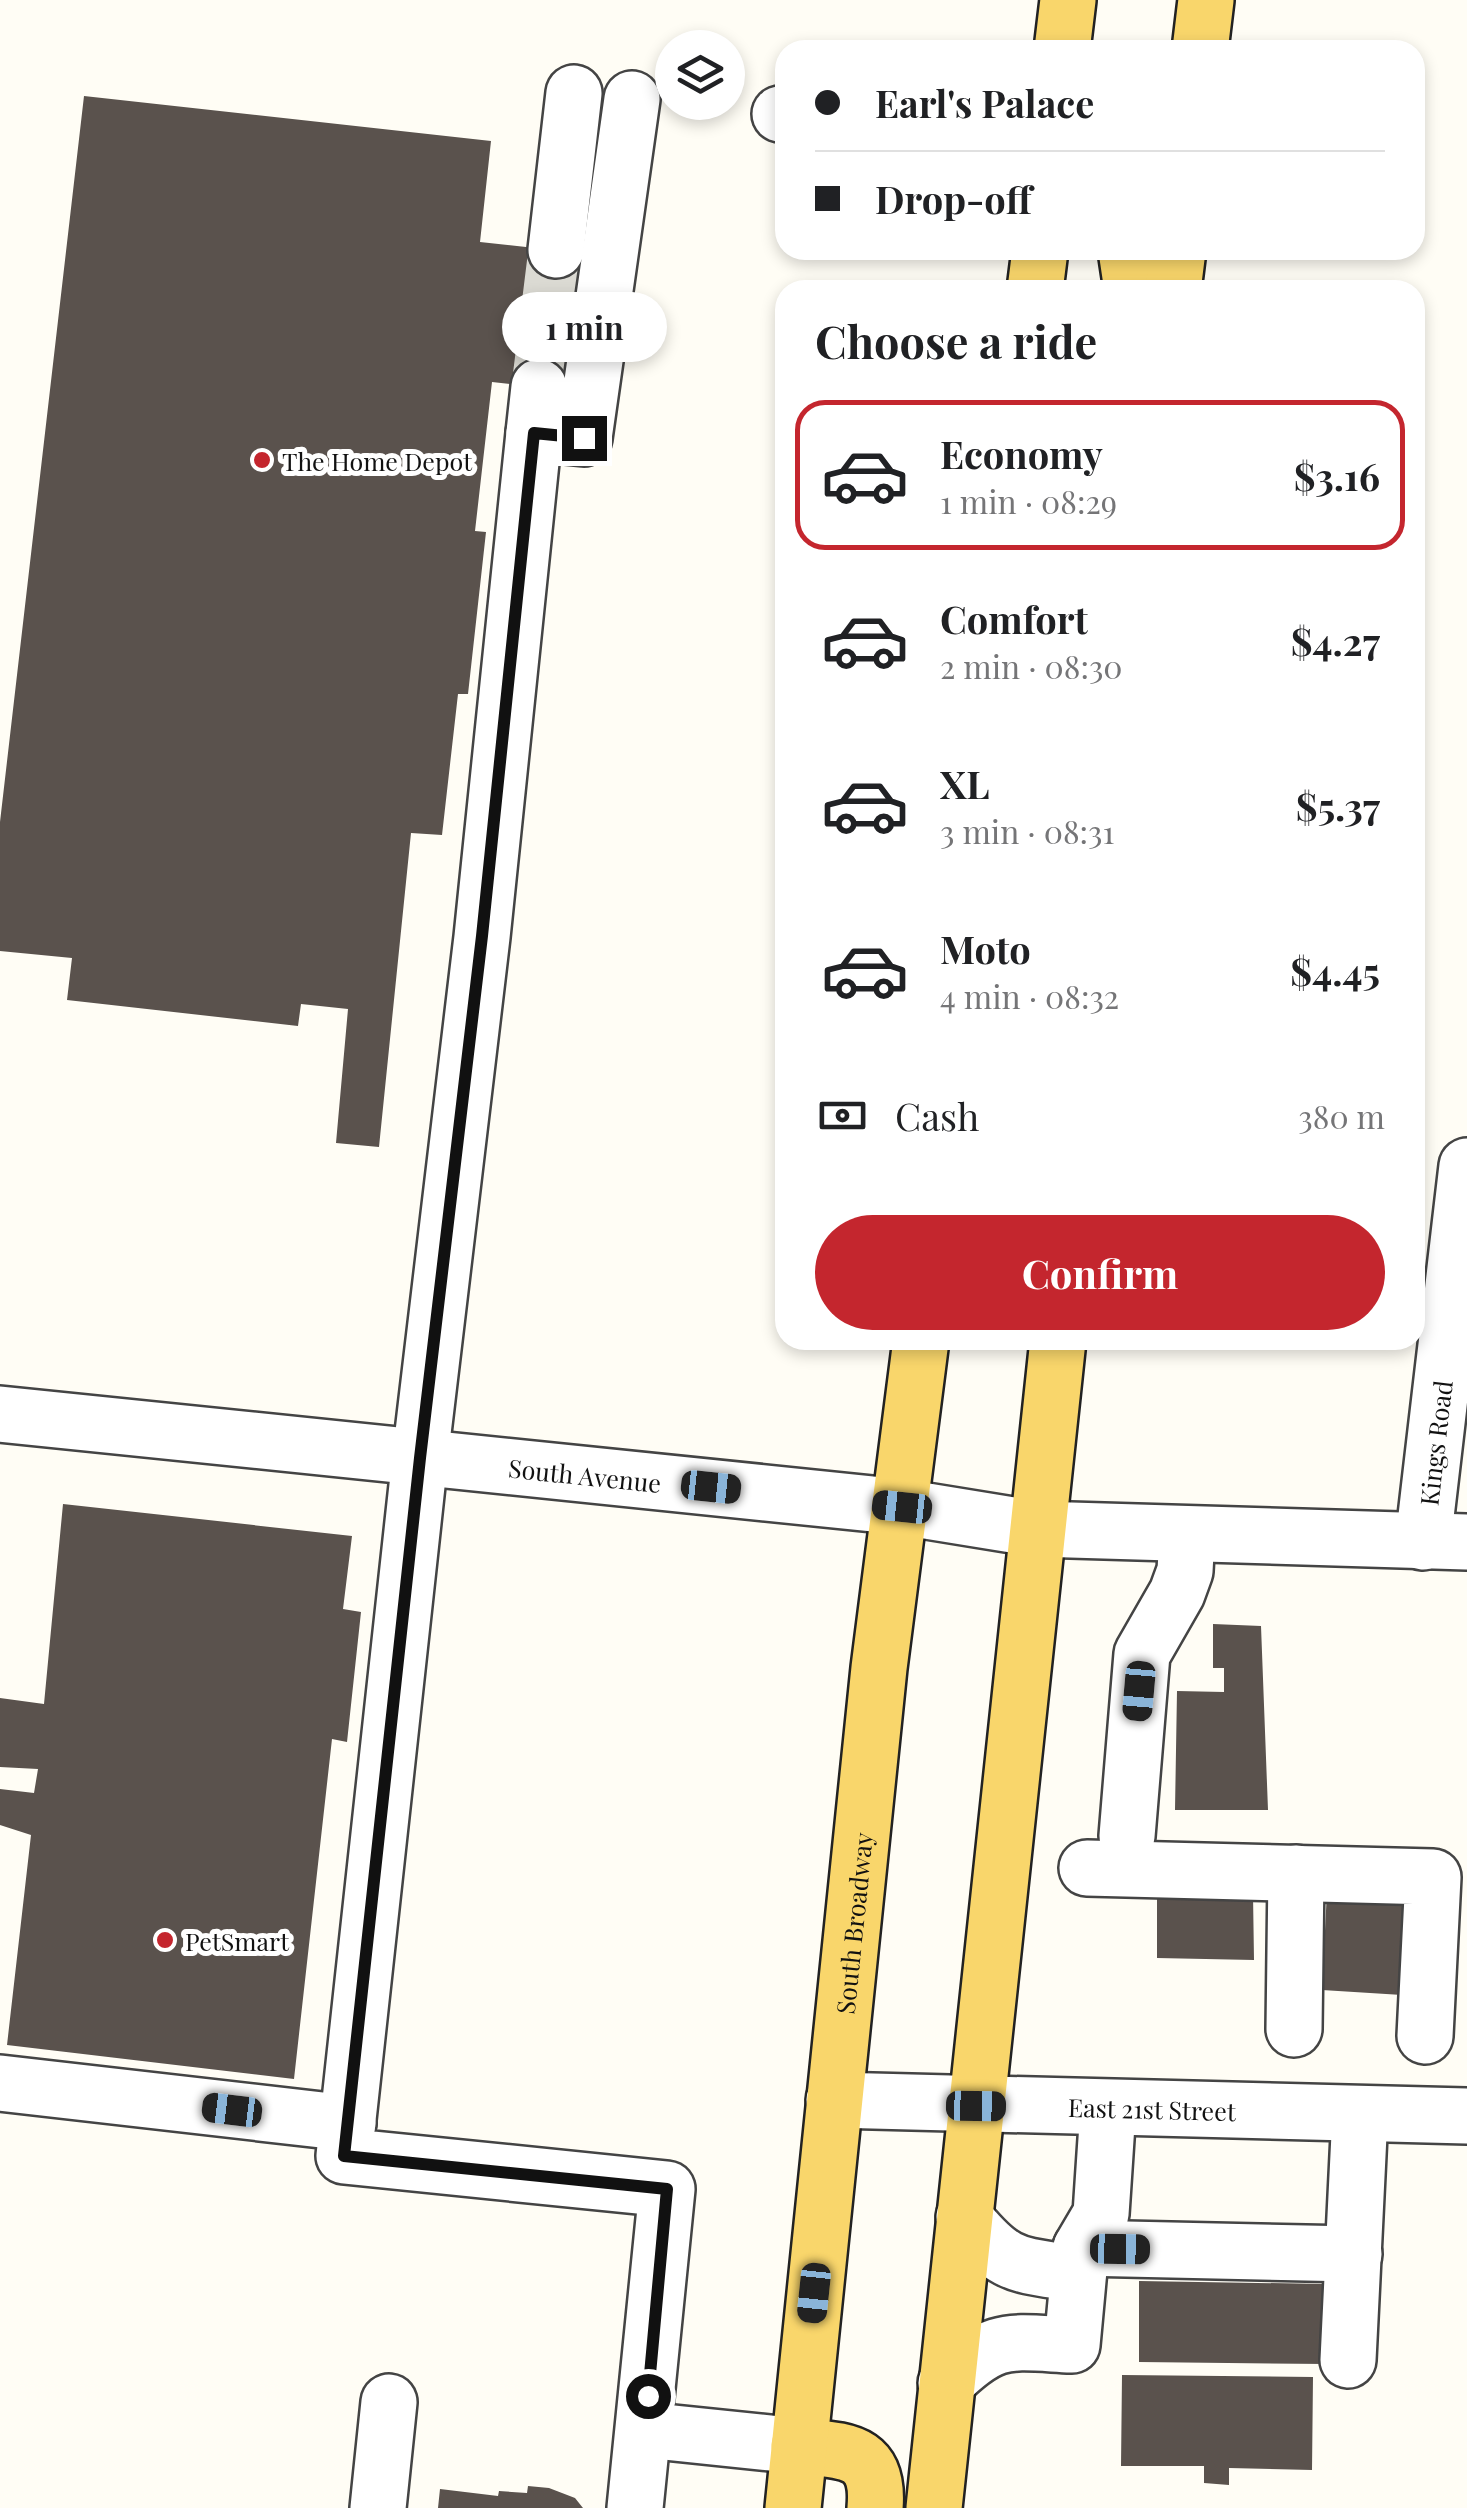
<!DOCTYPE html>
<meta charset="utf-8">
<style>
body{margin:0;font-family:"Playfair Display",serif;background:#f2f2f2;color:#202124;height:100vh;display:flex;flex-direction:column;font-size:38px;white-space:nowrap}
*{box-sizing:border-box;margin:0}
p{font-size:32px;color:#757577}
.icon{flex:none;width:55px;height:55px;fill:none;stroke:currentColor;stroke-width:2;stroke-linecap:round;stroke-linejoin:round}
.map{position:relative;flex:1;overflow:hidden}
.sheet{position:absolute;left:775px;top:280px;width:650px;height:1070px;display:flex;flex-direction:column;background:#fff;border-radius:30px;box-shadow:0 5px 15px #0003}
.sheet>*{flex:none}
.top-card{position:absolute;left:775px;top:40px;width:650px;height:220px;border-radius:30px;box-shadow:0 5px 15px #0003;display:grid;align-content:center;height:220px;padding:0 40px;background:#fff}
.buttons{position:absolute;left:655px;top:30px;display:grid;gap:20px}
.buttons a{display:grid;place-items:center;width:90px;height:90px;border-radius:50%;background:#fff;box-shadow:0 5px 15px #0003;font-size:50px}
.end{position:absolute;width:45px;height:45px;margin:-22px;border:12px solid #111;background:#fff;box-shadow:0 0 0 5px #fff}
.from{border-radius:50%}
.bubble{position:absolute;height:70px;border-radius:35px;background:#fff;box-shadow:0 5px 15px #0003;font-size:32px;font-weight:700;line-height:70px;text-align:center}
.car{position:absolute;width:30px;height:60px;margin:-30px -15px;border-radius:12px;box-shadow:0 0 8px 2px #0007;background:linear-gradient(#222 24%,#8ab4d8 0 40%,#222 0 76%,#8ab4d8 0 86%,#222 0)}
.top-card b{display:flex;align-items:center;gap:35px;height:95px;font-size:38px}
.top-card b+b{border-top:2px solid #e0e0e0}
.top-card i{width:25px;height:25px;background:#202124}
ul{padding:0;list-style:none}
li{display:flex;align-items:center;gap:30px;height:150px;margin:0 20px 15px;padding:0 20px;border:5px solid transparent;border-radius:30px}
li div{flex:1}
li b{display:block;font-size:38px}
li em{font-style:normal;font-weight:700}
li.current{border-color:#c4262e}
li>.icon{width:90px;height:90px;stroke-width:1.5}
h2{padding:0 40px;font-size:45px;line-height:120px}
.pay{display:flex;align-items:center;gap:25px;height:110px;padding:0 40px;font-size:38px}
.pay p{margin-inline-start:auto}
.primary-button{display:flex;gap:20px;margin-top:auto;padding:20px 40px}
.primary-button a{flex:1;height:115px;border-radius:60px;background:#c4262e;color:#fff;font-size:40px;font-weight:700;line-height:115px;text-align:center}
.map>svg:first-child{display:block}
.building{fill:#5a524d}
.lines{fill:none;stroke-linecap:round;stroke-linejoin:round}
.minor-tunnel{stroke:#dbdad3;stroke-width:55;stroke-dasharray:55 28;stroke-linecap:butt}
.minor-casing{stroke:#444;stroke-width:60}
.major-casing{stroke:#222;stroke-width:60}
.minor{stroke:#fff;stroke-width:55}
.major{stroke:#f9d66b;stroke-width:55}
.route{stroke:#111;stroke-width:12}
.poi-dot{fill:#c4262e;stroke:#fff;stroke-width:4}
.labels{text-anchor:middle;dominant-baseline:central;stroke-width:10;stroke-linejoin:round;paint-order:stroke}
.poi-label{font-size:25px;fill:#111;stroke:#fff;text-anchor:start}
.street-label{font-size:25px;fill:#111;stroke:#fff}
</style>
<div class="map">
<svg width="1467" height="2508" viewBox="0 0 1467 2508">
<rect width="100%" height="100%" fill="#fffdf5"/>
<!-- building -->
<path class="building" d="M84,96L491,141L480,242L571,252L556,389L492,382L475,531L486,532L468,694H458L442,835L411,833L379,1147L336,1143L348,1009L301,1004L298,1026L67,1000L72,958L0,951V822Z
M63,1504L352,1536L343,1609L361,1612L347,1742L332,1739L294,2079L7,2045L31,1835L0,1825V1789L34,1793L38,1769L0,1767V1698L44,1704Z
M1213,1624L1261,1626L1268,1810H1175L1177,1691L1224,1692V1668H1213Z
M1327,1891L1406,1896L1402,1995L1322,1990Z
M1157,1893L1253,1894L1254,1960L1157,1958Z
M1139,2281L1326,2284V2364L1139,2362Z
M1122,2375L1313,2377L1312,2470L1229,2468V2485L1204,2483V2466H1121Z
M528,2486L549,2488L575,2498L583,2508H438L440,2489L498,2496L499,2491L527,2493Z"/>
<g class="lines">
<!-- minor-tunnel -->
<path class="minor-tunnel" d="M539,387L556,250"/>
<defs>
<g id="minor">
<path d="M632,99L584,438L534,433L482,937L420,1458L344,2156L667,2189L635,2508"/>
<path d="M780,114H785"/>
<path d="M556,250L574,93"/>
<path d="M534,433L539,387"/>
<path id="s1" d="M0,1414L902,1507L1037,1529L1467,1542"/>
<path id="s2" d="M1423,1542L1467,1166"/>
<path d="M1127,1836L1142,1654L1177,1593L1185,1571L1187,1535"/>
<path d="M1087,1868L1433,1877L1425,2036"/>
<path d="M1294,2029L1296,1873"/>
<path d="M0,2083L348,2123"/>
<path id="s3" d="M834,2100L1467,2116"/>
<path d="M964,2217C1006,2269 1016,2264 1078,2274"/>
<path d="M1081,2248L1354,2254"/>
<path d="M1348,2360L1360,2114"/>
<path d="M946,2383C995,2335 1007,2342 1072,2345L1081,2248L1101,2214L1108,2109"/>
<path d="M645,2430L799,2446"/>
<path d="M378,2508L389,2402"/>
</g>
<g id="major">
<path d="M1062,50L1068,0"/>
<path d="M1200,50L1206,0"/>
<path d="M1126,250L1132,290"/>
<path d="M1035,290L1040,250"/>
<path d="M1173,290L1178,250"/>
<path d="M799,2446C844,2451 880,2448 875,2508"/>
<path id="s4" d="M793,2508L879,1668L921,1340"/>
<path d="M934,2508L1058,1340"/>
</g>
</defs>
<!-- minor casing -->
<use href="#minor" class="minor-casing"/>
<!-- major casing -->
<use href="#major" class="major-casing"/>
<!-- minor -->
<use href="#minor" class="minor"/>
<!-- major -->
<use href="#major" class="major"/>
</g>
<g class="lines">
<!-- route -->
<path class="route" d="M584,438L534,433L482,936L420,1458L344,2156L667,2189L648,2396"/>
</g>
<!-- markers -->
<g class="poi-dot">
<circle cx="262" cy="460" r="10"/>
<circle cx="165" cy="1940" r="10"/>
</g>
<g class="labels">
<!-- poi labels -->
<g class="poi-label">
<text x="282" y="460">The Home Depot</text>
<text x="185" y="1940">PetSmart</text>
</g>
<!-- street labels -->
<g class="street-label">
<text stroke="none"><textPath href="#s2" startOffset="100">Kings Road</textPath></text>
<text stroke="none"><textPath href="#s1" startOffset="588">South Avenue</textPath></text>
<text stroke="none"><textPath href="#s4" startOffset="588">South Broadway</textPath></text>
<text stroke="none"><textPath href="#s3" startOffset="318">East 21st Street</textPath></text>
</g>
</g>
</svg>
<div class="buttons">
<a><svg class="icon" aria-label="layers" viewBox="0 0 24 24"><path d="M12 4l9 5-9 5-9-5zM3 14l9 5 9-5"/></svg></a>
</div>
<i class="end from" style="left:648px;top:2396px"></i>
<i class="end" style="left:584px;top:438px"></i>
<div class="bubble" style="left:502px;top:292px;width:165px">1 min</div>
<i class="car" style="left:711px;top:1487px;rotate:96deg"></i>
<i class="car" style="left:902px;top:1507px;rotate:276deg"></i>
<i class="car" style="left:1139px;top:1691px;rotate:185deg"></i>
<i class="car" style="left:976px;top:2106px;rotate:91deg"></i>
<i class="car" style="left:232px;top:2110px;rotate:277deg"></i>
<i class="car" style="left:1120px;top:2249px;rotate:91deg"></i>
<i class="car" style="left:814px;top:2293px;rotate:186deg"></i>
<div class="top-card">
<b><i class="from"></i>Earl's Palace</b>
<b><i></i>Drop-off</b>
</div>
<section class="sheet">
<h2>Choose a ride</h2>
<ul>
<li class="current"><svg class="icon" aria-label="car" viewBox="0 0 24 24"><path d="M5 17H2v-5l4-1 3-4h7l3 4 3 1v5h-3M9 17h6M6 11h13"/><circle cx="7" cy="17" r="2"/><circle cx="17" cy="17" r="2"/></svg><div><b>Economy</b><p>1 min · 08:29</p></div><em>$3.16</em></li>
<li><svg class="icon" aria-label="car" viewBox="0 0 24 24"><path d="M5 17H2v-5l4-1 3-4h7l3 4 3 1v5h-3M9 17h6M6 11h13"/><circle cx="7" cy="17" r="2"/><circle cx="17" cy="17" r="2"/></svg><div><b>Comfort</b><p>2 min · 08:30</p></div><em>$4.27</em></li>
<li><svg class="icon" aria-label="car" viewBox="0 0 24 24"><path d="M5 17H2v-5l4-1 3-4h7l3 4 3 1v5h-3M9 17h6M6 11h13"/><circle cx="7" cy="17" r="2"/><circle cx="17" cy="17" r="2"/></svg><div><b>XL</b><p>3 min · 08:31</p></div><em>$5.37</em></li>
<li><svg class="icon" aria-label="car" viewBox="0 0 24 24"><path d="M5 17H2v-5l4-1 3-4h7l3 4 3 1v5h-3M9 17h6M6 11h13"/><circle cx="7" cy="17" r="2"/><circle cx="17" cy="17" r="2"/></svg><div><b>Moto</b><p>4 min · 08:32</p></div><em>$4.45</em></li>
</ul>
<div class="pay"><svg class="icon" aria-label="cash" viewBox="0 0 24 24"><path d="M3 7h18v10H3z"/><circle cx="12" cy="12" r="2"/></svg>Cash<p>380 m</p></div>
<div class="primary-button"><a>Confirm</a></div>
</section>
</div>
